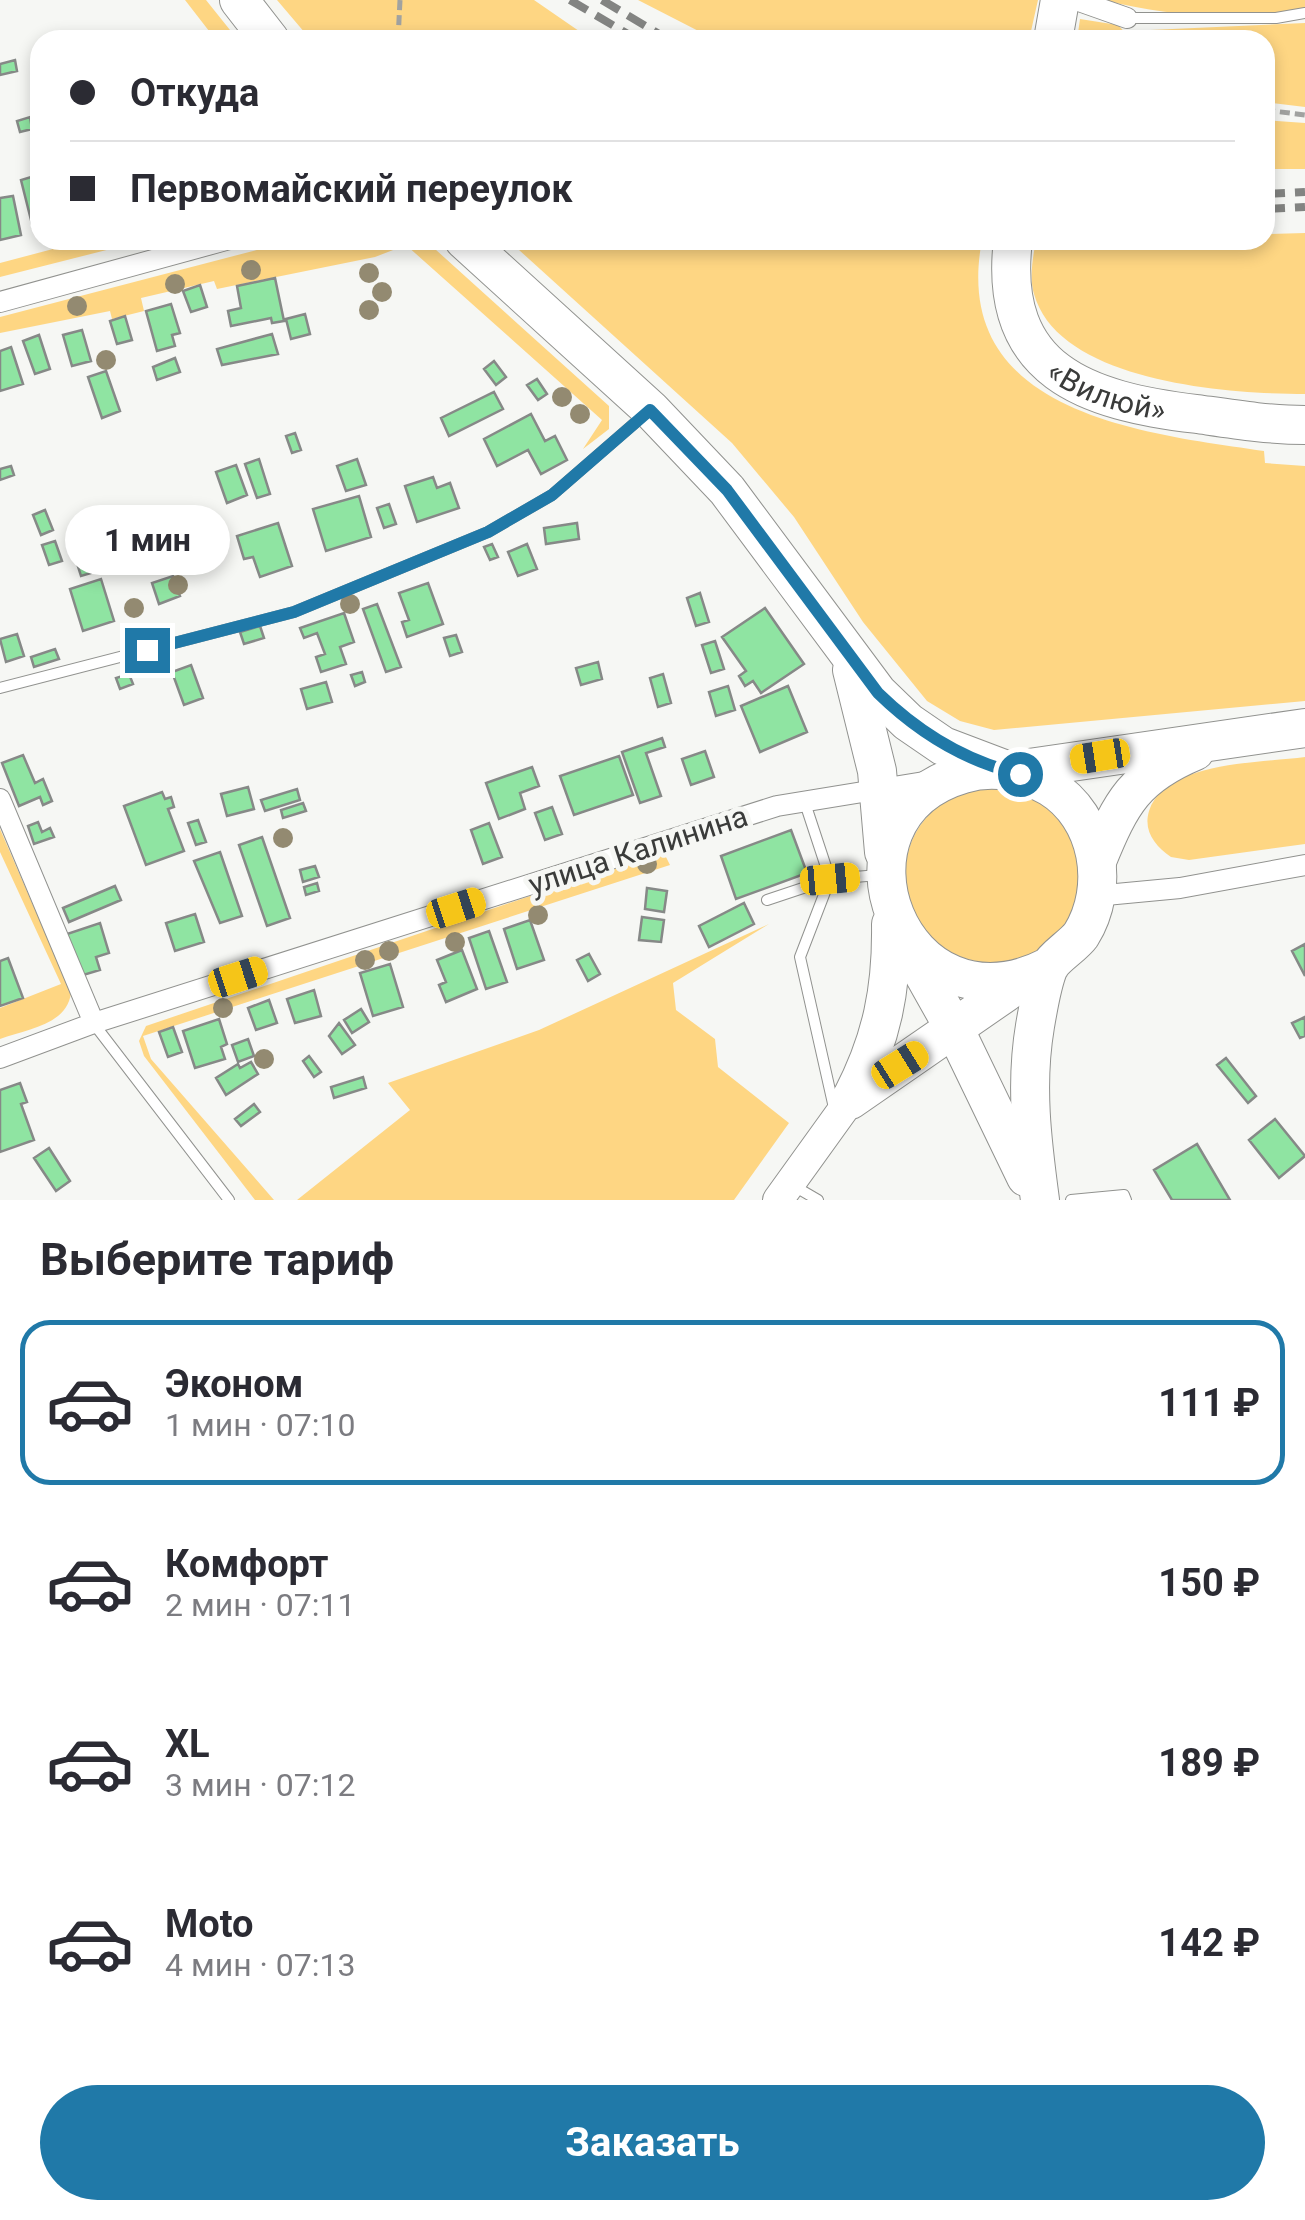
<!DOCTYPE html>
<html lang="ru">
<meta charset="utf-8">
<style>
body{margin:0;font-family:Roboto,sans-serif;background:#f2f2f3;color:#2b2b33;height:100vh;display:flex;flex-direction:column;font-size:38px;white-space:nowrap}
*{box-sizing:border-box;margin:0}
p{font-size:32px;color:#7c7c81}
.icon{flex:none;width:55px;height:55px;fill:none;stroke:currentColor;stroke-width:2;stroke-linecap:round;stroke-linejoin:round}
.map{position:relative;height:1200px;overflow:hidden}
.sheet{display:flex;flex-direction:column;background:#fff;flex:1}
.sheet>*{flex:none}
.banner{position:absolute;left:30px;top:30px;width:1245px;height:220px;border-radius:30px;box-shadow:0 5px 15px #0003;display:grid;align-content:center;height:220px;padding:0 40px;background:#fff}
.end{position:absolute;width:45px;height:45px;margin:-22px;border:12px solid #2079a8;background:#fff;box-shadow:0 0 0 5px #fff}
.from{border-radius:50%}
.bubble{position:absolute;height:70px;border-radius:35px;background:#fff;box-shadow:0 5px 15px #0003;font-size:32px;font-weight:700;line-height:70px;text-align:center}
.car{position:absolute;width:30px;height:60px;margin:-30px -15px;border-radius:12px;box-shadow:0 0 8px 2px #0007;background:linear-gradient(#f5c518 24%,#345 0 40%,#f5c518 0 76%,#345 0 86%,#f5c518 0)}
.banner b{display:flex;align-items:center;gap:35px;height:95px;font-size:38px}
.banner b+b{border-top:2px solid #e1e1e2}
.banner i{width:25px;height:25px;background:#2b2b33}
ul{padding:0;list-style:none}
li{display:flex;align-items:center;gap:30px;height:165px;margin:0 20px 15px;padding:0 20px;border:5px solid transparent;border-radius:30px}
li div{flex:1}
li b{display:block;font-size:38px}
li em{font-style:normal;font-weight:700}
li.on{border-color:#2079a8}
li>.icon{width:90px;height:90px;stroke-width:1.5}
h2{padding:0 40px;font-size:45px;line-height:120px}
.primary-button{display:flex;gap:20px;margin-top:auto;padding:20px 40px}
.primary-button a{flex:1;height:115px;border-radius:60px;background:#2079a8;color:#fff;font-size:40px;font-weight:700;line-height:115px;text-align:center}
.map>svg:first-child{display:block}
.green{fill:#fed683}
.building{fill:#8fe4a2;stroke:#868987;stroke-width:2.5}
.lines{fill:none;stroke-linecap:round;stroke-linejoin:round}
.lane-casing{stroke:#91928f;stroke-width:12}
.street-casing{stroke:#91928f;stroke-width:22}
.secondary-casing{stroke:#91928f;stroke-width:32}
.highway-casing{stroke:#91928f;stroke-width:40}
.path{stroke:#a1a2a0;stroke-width:5;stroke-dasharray:10 5;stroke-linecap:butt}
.lane{stroke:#fff;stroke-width:10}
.street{stroke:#fff;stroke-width:20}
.secondary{stroke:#fff;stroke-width:30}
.highway{stroke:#fff;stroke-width:38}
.rail{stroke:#838482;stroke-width:8;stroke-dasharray:20 10;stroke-linecap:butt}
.tree{fill:#938a71}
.route{stroke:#2079a8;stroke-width:12}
.labels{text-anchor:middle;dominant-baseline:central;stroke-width:10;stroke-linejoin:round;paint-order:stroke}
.street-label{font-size:30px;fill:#3a3b3a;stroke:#f6f7f4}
</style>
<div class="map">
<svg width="1305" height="1200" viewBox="0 0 1305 1200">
<rect width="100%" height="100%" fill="#f6f7f4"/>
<!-- green -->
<path class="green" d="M185,0H206L238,40H216Z
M277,0H534L592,40H311Z
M638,0H1038L1029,40H716Z
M1105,0H1305V9C1242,21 1167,17 1105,0Z
M1080,19L1118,25L1132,40H1077Z
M1305,23V107L1265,102V40H1158L1150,30Z
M1265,120L1305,123V169H1265Z
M1305,233V394C1231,394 1059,383 1034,294C1029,277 1033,257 1036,240H1265V234Z
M87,240H146L0,277V263Z
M295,240H425L609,406V429L583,449L602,420L406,245L375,257L217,289L214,281L141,298L144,311L112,319L110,311L0,333V317Z
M508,240H982C949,413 1141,433 1264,451L1265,463L1305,466V701L994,730L960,721L927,701L863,622L794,517L732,443Z
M1305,757V844L1189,860L1171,857C1155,846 1143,831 1149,811C1165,761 1260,763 1305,757Z
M905 875a88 88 0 1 1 176 0a88 88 0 1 1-176 0Z
M0,829L71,993C67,1025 27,1029 0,1039V1008L61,984L0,852Z
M663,851L670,865L143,1036L151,1059L274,1200H255L144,1056L139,1041L146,1026Z
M769,924L673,983L676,1010L715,1039L718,1067L789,1123L734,1200H297L410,1110L388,1083L539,1030Z"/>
<!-- building -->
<path class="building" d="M15,60L17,71L0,75V64Z
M30,117L32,129L20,132L17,121Z
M38,175L40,226L33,228L21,180Z
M13,196L21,235L0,240V198Z
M275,278L284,321L272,323L271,318L231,326L228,311L241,308L237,286Z
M200,285L207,307L191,312L183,291Z
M171,304L180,333L172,335L175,346L157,351L146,311Z
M305,314L310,334L291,339L286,319Z
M125,316L132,340L117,344L110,321Z
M82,330L91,361L72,366L63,335Z
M272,334L278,354L222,365L217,349Z
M39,335L50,369L35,374L23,341Z
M11,347L23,384L0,391V351Z
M175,358L180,372L157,380L153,367Z
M494,361L506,377L496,385L484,369Z
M106,371L120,411L102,418L88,377Z
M537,379L547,394L538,400L527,385Z
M494,392L503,409L449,436L441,418Z
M531,414L545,441L555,436L567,460L541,474L528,450L497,466L484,439Z
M295,433L301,450L292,453L286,436Z
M259,459L270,494L257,498L245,464Z
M357,459L366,485L346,491L337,466Z
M236,465L247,495L227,503L216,472Z
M11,466L14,475L0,480V469Z
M433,477L437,488L450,483L459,508L417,522L405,486Z
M359,496L371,537L326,551L313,509Z
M389,504L396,524L384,528L377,508Z
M45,510L53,530L41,535L33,515Z
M278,523L292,566L260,577L253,557L244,559L237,536Z
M577,523L579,539L546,544L544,528Z
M55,541L62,561L49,565L42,545Z
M492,544L498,557L490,560L484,547Z
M527,544L537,569L518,576L508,552Z
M94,555L98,571L81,576L76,560Z
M173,576L180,596L159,604L152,583Z
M101,579L114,621L83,631L70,589Z
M428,583L443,624L407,637L402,622L409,620L399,593Z
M700,593L709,622L696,626L687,598Z
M377,604L401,667L386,672L363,609Z
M765,608L804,664L761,693L753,681L745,686L739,676L746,671L722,637Z
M344,613L354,642L340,647L346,664L321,672L316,657L325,654L317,633L304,638L300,628Z
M260,626L264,638L244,644L240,632Z
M17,634L24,656L6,662L0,639Z
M456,635L462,652L450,656L444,638Z
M715,641L724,669L711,673L702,645Z
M55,649L59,659L34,667L31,657Z
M598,662L602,679L581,685L576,668Z
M191,665L203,698L184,705L172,672Z
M362,672L365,682L355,686L351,675Z
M129,674L133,684L120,689L116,678Z
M663,674L671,703L658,707L650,678Z
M326,682L332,702L307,709L301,689Z
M728,686L735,710L716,716L709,692Z
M788,686L807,732L760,752L741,706Z
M662,738L665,747L646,753L661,796L640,803L622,752Z
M705,751L714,777L691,785L682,759Z
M23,755L35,783L43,779L52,801L43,805L40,797L19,806L2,763Z
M619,756L633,795L574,815L560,776Z
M532,767L539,786L520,793L525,809L499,819L486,783Z
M248,787L254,809L227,816L221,794Z
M297,789L300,800L265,811L261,800Z
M162,792L165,799L171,797L174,807L168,809L184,851L146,865L124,806Z
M303,803L306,811L283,818L281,810Z
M552,807L562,834L545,840L535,813Z
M198,820L206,842L196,845L188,823Z
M38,822L42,832L50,828L54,837L34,844L28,826Z
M489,823L502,857L483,864L471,830Z
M791,830L807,873L736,899L721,856Z
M262,837L290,918L267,926L239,845Z
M220,852L242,916L220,923L194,861Z
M315,866L319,877L303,882L300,870Z
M317,883L319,891L306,895L304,887Z
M115,886L121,900L69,922L63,908Z
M647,888L667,891L664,912L645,909Z
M744,903L754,924L709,947L699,926Z
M195,914L204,942L175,951L166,923Z
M642,917L664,920L661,942L639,940Z
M530,920L544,960L517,969L504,929Z
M100,923L109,953L96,957L100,970L80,976L67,934Z
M489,931L507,982L486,989L469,938Z
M1305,944V976L1292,951Z
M462,950L477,989L446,1002L439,985L446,982L437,960Z
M589,954L600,974L588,981L577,960Z
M8,958L23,998L0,1006V961Z
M390,964L403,1007L373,1016L360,973Z
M314,990L321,1016L295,1023L287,999Z
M269,1000L277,1023L256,1030L248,1008Z
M361,1009L369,1022L352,1033L344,1020Z
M1305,1017V1036L1300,1038L1292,1023Z
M219,1019L227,1044L221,1047L225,1059L195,1068L183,1031Z
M339,1023L355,1045L342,1054L329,1036Z
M173,1027L182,1052L168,1057L159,1032Z
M248,1039L254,1056L238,1062L232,1045Z
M309,1056L321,1072L314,1077L303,1061Z
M1226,1058L1256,1096L1248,1103L1217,1065Z
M251,1062L258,1074L226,1095L216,1078L238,1064L240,1068Z
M363,1077L366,1088L334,1098L331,1087Z
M20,1083L27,1102L21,1104L34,1140L0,1152V1090Z
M254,1104L260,1112L241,1126L235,1119Z
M1275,1119L1305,1156L1279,1178L1249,1140Z
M1197,1144L1230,1200H1172L1154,1170Z
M49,1148L70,1181L56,1191L34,1158Z"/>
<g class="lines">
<defs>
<path id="lane" d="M1127,18H1276L1305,13
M0,688L294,612L488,532L552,495L644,415
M767,900L830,879L804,800
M94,1024L229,1200
M834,1108L800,957L830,879L879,875
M794,1186L818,1200
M1071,1200L1124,1195L1126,1200"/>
<path id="street" d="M1076,0L1127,18
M0,302L226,240
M0,799L94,1023
M1095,896L1180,888L1305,865
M0,1058L94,1023L777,806L930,781"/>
<path id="secondary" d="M778,1200L850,1100"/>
<g id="highway">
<path d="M239,0L270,40"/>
<path d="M1053,40L1060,0"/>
<path d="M464,240L651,410L727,490L878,693L908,722L943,746L1009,771L1305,728"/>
<path id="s1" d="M1013,240C997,372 1087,401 1197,414C1232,419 1269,425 1305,425"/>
<path d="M852,670L877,771L884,852"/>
<path d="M1097,861C1121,802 1135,776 1195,751"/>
<path d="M910,950L955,1030L1026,1177"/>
<path d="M852,1097C882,1039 892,989 891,924"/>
<path d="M850,1100L1025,979"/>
<path d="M1040,1200C1032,1141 1025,1085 1035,1026C1038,1009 1042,983 1049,967C1055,956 1073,946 1081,935C1111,887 1099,817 1050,787C1023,771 993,765 963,774C816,817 900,1043 1050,966"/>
</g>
</defs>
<!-- lane casing -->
<use href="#lane" class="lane-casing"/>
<!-- street casing -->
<use href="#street" class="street-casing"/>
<!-- secondary casing -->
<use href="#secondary" class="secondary-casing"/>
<!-- highway casing -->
<use href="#highway" class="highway-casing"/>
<!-- path -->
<path class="path" d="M398,40L400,0
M1265,110L1305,115"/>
<!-- lane -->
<use href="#lane" class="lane"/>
<!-- street -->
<use href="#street" class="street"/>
<!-- secondary -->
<use href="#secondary" class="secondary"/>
<!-- highway -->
<use href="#highway" class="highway"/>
<!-- rail -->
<path class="rail" d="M570,0L638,40
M602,0L669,40
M1265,194L1305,192
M1265,209L1305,207"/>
</g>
<!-- trees -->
<g class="tree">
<circle cx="251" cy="270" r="10"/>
<circle cx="369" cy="273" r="10"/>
<circle cx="175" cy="284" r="10"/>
<circle cx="382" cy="292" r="10"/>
<circle cx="77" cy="306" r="10"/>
<circle cx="369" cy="310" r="10"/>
<circle cx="106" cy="360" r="10"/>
<circle cx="562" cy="397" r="10"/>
<circle cx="580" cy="414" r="10"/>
<circle cx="178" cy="585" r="10"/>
<circle cx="350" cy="604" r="10"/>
<circle cx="134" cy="608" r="10"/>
<circle cx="283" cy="838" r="10"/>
<circle cx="647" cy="864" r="10"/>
<circle cx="538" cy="915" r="10"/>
<circle cx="455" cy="942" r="10"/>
<circle cx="389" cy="951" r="10"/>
<circle cx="365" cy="960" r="10"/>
<circle cx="223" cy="1008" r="10"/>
<circle cx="264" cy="1059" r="10"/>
</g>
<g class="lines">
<!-- route -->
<path class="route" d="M147,650L294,612L488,532L552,495L650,410L727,490L878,693C919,733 964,761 1020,774"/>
</g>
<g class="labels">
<!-- street labels -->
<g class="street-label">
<text stroke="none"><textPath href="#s1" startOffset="200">«Вилюй»</textPath></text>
<text transform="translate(638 850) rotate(-18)">улица Калинина</text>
</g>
</g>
</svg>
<i class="end from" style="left:1020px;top:774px"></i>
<i class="end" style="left:147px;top:650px"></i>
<div class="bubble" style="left:65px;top:505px;width:165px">1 мин</div>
<i class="car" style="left:1100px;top:756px;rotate:261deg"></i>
<i class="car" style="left:830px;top:879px;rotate:85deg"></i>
<i class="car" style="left:456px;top:908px;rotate:72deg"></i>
<i class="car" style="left:238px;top:977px;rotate:72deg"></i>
<i class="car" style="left:900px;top:1065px;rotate:58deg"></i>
<div class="banner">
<b><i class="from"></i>Откуда</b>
<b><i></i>Первомайский переулок</b>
</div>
</div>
<section class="sheet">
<h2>Выберите тариф</h2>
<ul>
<li class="on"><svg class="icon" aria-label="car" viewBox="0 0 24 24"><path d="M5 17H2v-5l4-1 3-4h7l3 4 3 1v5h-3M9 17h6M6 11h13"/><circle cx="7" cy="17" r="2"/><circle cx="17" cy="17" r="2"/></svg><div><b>Эконом</b><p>1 мин · 07:10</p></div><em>111 ₽</em></li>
<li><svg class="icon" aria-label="car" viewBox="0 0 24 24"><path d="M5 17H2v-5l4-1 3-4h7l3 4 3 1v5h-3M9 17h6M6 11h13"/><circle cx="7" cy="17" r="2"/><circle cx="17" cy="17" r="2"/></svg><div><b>Комфорт</b><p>2 мин · 07:11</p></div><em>150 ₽</em></li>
<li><svg class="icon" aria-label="car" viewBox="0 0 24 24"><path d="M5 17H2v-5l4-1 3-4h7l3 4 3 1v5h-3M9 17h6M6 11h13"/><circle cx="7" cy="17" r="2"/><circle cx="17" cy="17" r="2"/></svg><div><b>XL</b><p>3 мин · 07:12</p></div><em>189 ₽</em></li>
<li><svg class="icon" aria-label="car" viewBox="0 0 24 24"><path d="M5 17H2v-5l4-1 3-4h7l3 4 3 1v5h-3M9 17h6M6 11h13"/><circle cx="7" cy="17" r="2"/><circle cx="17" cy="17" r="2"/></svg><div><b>Moto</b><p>4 мин · 07:13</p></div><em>142 ₽</em></li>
</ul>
<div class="primary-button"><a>Заказать</a></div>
</section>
